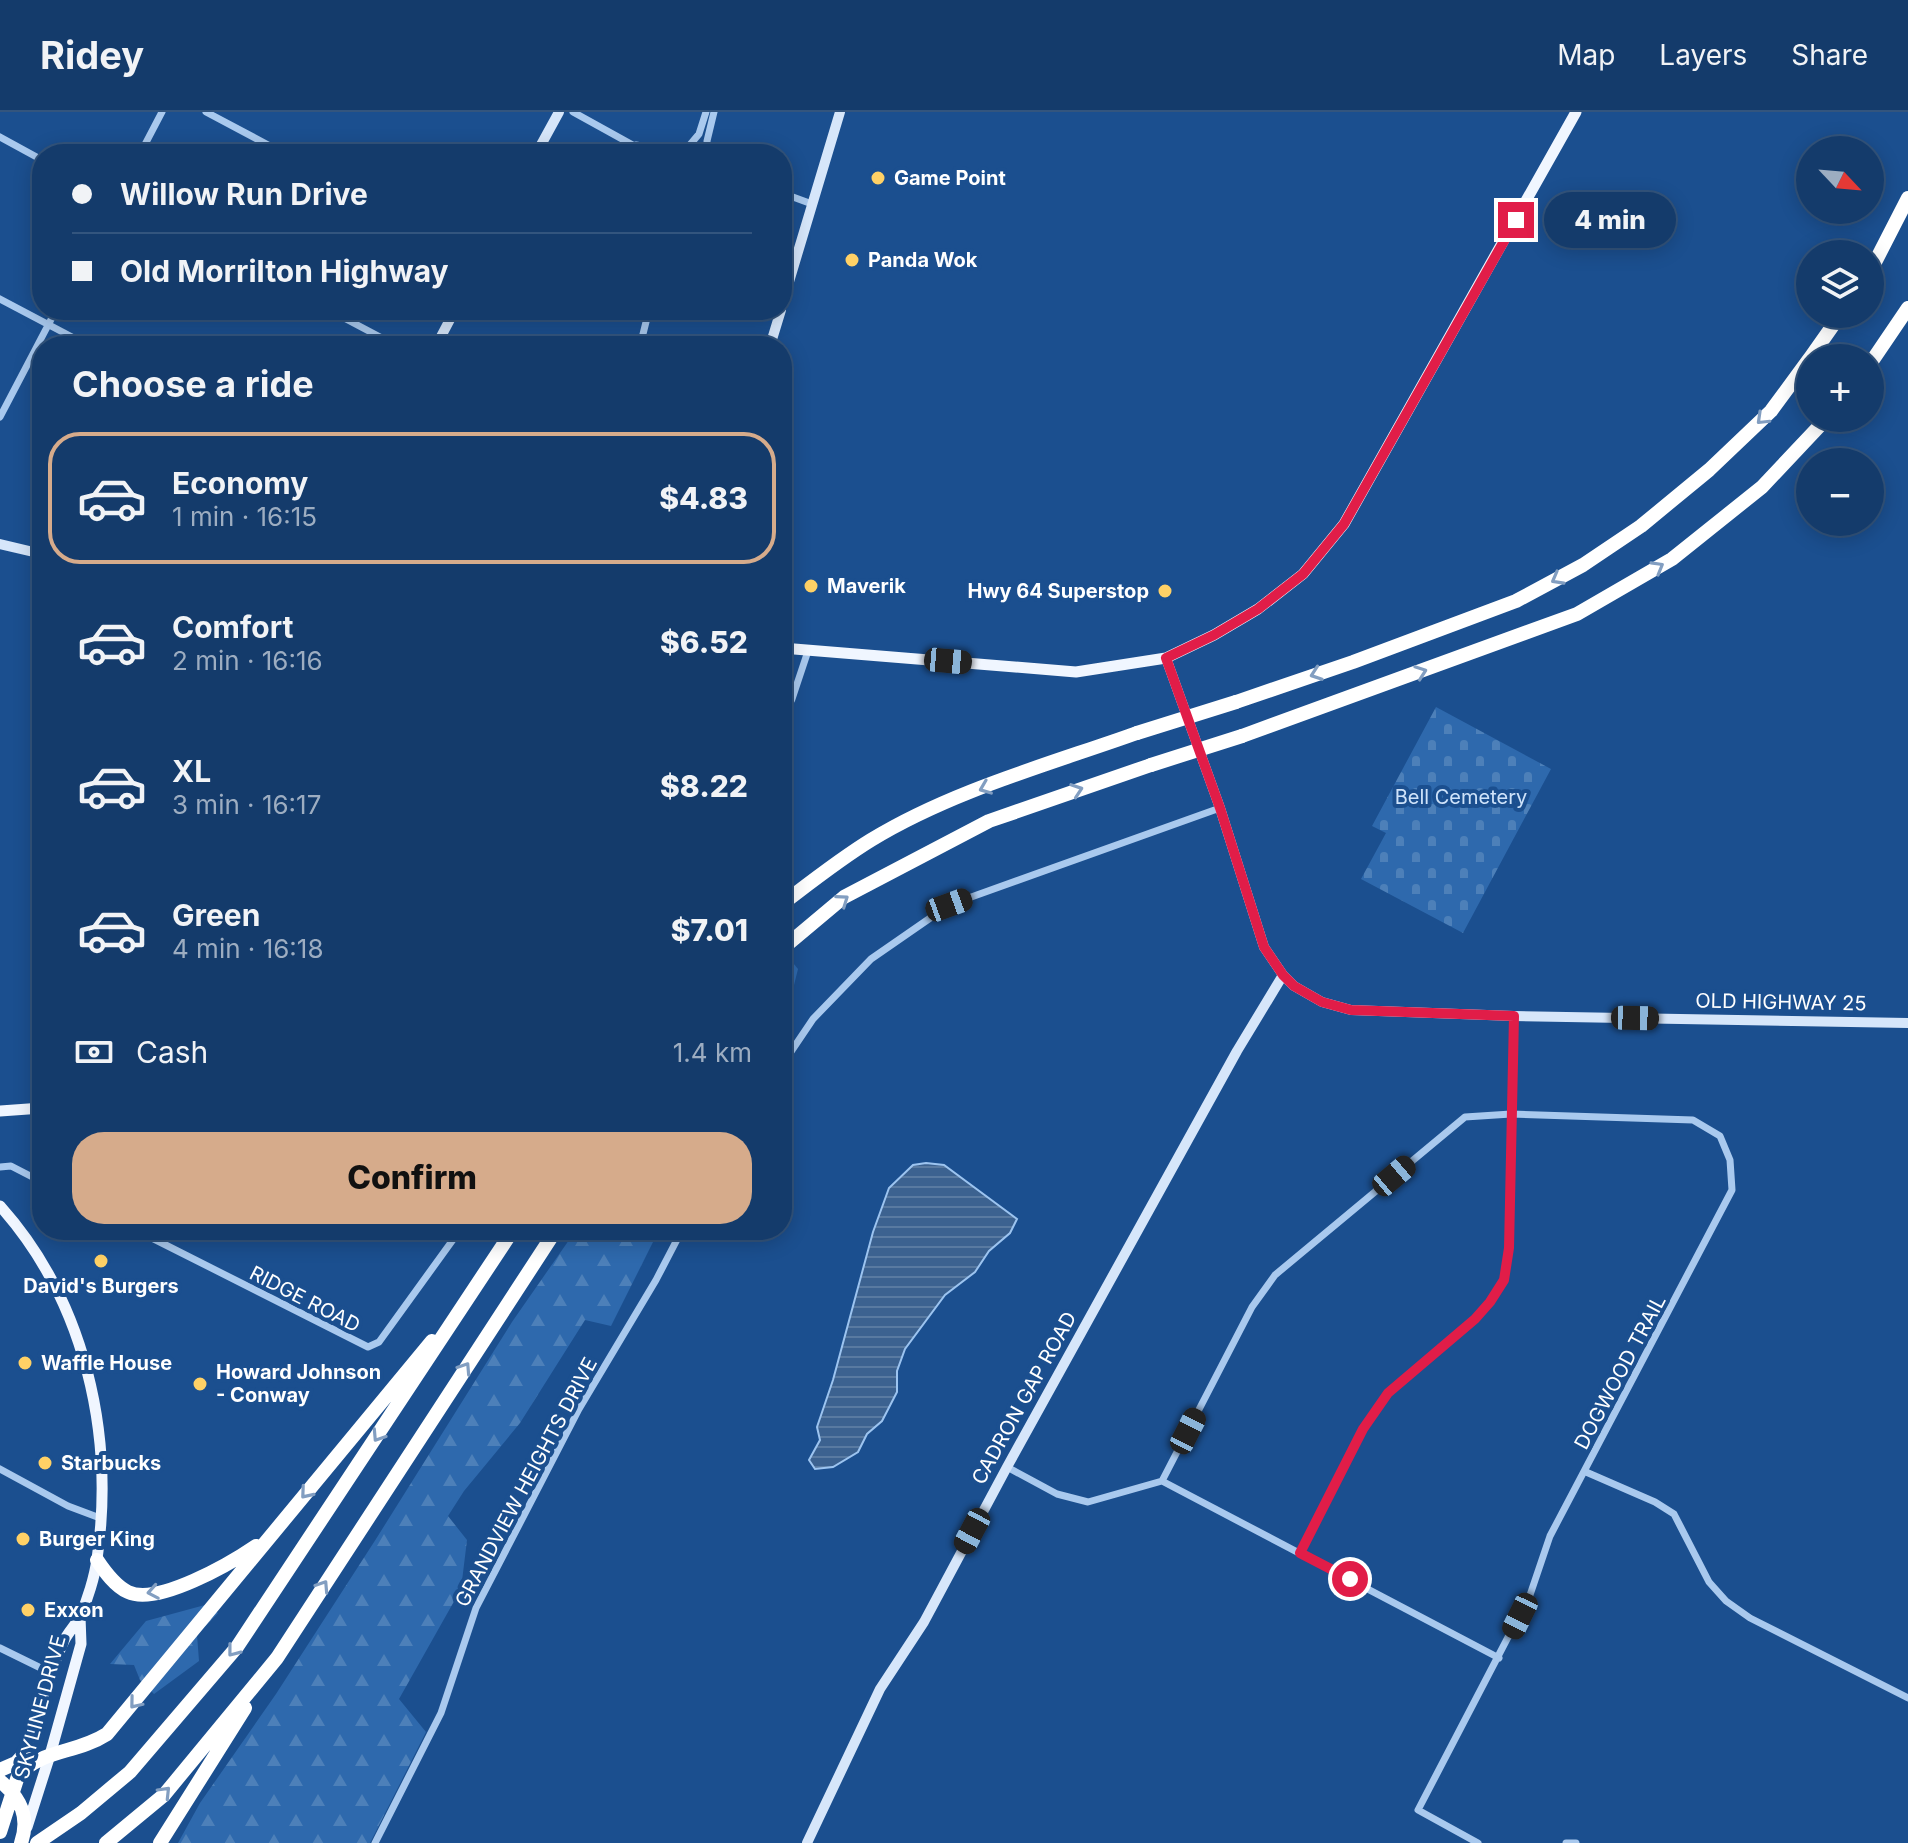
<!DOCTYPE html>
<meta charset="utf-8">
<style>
body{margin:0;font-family:Inter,sans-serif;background:#1d4271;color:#f1f3f6;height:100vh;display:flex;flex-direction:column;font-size:30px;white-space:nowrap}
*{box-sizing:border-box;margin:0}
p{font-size:26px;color:#9dadc1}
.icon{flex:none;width:44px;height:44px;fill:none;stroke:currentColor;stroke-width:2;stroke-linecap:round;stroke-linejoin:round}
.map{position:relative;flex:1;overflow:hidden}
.details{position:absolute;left:32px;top:224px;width:760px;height:904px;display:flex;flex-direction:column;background:#143b6b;border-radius:32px;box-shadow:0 4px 20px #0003,0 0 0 2px #33557e}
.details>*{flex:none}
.guide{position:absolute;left:32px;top:32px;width:760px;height:176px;border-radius:32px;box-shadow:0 4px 20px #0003,0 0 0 2px #33557e;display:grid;align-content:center;height:176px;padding:0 40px;background:#143b6b}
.needle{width:52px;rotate:116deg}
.fabs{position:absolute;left:1796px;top:24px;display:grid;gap:16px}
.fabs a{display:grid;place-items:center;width:88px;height:88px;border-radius:50%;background:#143b6b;box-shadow:0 4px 20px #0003,0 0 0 2px #33557e;font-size:40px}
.end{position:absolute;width:36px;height:36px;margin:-18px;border:10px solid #e11d48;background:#fff;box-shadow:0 0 0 4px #fff}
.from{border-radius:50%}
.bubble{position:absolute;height:56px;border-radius:28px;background:#143b6b;box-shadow:0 4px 20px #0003,0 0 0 2px #33557e;font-size:26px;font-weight:800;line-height:56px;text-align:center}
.car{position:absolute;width:24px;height:48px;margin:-24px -12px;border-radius:10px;box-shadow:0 0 6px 2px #0007;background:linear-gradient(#222 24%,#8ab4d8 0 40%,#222 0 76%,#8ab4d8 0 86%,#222 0)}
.guide b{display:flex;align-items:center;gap:28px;height:76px;font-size:30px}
.guide b+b{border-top:2px solid #33557e}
.guide i{width:20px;height:20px;background:#f1f3f6}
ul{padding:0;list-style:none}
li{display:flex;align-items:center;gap:24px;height:132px;margin:0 16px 12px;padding:0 24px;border:4px solid transparent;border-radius:32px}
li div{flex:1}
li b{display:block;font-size:30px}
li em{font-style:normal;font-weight:800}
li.current{border-color:#d6ab8b}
li>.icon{width:72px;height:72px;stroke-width:1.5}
h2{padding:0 40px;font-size:36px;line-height:96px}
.pay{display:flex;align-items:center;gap:20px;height:88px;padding:0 40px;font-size:30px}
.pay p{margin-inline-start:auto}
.cta{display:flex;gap:16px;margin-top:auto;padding:16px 40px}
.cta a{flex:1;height:92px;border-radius:32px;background:#d6ab8b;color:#111;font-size:32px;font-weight:800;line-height:92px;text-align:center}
header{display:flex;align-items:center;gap:48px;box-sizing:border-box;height:112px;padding:0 40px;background:#143b6b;border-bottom:2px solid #33557e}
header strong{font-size:38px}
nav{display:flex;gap:44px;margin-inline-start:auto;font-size:28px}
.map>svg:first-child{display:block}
.forest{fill:url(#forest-firs)}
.cemetery{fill:url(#cemetery-stones)}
.water{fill:url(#water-rules);stroke:#9cc4f0;stroke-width:2}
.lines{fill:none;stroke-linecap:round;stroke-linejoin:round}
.street{stroke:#a9c9ee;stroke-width:7}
.secondary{stroke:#d6e6fa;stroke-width:10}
.primary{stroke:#f0f6ff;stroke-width:11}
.highway{stroke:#fff;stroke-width:14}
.highway-bridge{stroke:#fff;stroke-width:14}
.oneway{stroke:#829ec1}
.route{stroke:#e11d48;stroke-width:10}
.poi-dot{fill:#ffd166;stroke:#1b4f8f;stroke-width:3}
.labels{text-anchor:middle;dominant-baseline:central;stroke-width:8;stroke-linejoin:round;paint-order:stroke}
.poi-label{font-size:20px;font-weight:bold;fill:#fff;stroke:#1b4f8f;text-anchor:start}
.park-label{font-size:20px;fill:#cfe3fa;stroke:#1b4f8f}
.street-label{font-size:20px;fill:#fff;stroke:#1b4f8f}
</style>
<header>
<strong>Ridey</strong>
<nav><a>Map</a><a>Layers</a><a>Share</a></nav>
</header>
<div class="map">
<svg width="1908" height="1731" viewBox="0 0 1908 1731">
<defs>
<pattern id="forest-firs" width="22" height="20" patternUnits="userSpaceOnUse" patternTransform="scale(2)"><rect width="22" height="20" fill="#2e69ad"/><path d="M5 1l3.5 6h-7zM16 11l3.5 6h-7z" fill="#4d80b9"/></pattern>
<pattern id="cemetery-stones" width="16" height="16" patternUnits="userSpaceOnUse" patternTransform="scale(2)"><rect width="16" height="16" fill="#2e69ad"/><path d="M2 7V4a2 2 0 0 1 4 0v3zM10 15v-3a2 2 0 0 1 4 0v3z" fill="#4d80b9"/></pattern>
<pattern id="water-rules" width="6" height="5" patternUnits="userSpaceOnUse" patternTransform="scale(2)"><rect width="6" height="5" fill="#3c6290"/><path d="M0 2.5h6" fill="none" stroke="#597aa1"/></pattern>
</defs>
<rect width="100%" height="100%" fill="#1b4f8f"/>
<!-- forest -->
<path class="forest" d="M788,845L798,857L792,881L782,893V851Z
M576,1118H659L611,1214L585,1208L520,1311L464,1379L448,1404L467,1428L461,1477L399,1587L426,1620L370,1731H178L200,1691L276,1582L376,1427L512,1210Z
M205,1493L218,1501L197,1523L199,1549L154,1582L140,1568L134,1553L110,1552L146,1509Z"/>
<!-- cemetery -->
<path class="cemetery" d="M1436,595L1551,657L1463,821L1361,767L1386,721L1372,714Z"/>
<!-- water -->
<path class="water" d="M926,1051L944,1053L1017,1107L1010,1121L989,1139L975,1160L945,1183L905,1237L897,1259V1280L882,1309L867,1322L858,1340L833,1355L815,1357L809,1348L820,1328L817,1315L833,1268L873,1120L889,1076L913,1053Z"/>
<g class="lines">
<!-- street -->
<path class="street" d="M206,0L285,42
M573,0L649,42
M0,25L42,48
M636,33L671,39L684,38
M688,35L699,22L706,0
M708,41L707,29L714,0
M140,42L162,0
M782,81L812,92
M0,187L89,234
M329,198L397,234
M640,234L649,198
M0,305L56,198
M782,606L792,587L808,539
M782,953L813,907L871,847L949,793L1220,696
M0,1055L11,1054L42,1070
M136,1118L368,1235L379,1230L460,1118
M1007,1355L1057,1382L1088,1390L1162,1369L1499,1546
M0,1357L68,1394L100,1406
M1586,1360L1655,1390L1674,1402L1709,1470L1726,1489L1750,1506L1908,1586
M1162,1369L1252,1195L1275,1163L1465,1005L1511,1002L1693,1008L1720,1024L1730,1048L1732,1078L1550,1424L1530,1483L1418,1698L1478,1731
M1300,1441L1363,1317L1388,1281L1475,1207L1490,1190L1504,1168L1509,1136L1514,904
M0,1536L53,1562
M375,1731L441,1601L476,1496L579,1297L656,1168L682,1118
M1566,1731H1576"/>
<!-- secondary -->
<path class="secondary" d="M536,42L559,0
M782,193L840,0
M436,234L455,198
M770,234L781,198
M0,432L42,442
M1166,546L1220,696L1264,835L1283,863L1294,874L1322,890L1351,898L1514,904L1908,911
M807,1731L880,1577L924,1510L1007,1355L1237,939L1283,863"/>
<!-- primary -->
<path class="primary" d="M782,536L1076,560L1166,546L1214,523L1258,497L1303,462L1344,412L1576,0
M0,999L42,996
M0,1094C85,1189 115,1322 97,1447C95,1464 87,1489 80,1505C75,1514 67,1521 63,1531C46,1567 37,1609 24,1646
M27,1715L50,1643L81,1532L80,1505"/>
<!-- highway -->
<path class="highway" d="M1870,160L1908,86
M1810,246L1841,202
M1870,252L1908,196
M1236,590L1353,550L1516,489L1583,453L1641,414L1709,358L1771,299L1810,246
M1242,624L1577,502L1672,447L1762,375L1827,306
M782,792C811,770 840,747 871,728C951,679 1050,652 1137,621
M782,837L844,785L989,709L1151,653
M97,1448C105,1460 115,1474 128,1480C158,1494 231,1451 256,1434
M0,1658L16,1651L27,1639
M0,1669C21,1686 30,1705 21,1731
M0,1720L18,1664C41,1637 76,1642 107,1622L432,1229
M37,1731L81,1701L130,1660L237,1535L513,1118
M106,1731L164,1683L277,1546L556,1118
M160,1731L245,1596"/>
<!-- highway-bridge -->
<path class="highway-bridge" d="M1137,621L1236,590
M1151,653L1242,624"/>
</g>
<!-- one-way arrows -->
<defs><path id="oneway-chevron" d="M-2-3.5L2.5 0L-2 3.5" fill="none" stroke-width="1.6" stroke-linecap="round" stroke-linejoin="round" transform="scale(2)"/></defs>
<g class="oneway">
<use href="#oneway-chevron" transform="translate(1762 307) rotate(136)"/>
<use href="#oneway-chevron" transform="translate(1658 455) rotate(-30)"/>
<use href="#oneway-chevron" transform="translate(1557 467) rotate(151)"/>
<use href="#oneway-chevron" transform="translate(1421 560) rotate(-20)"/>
<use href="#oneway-chevron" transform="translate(1316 562) rotate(161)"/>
<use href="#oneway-chevron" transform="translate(985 676) rotate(158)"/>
<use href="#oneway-chevron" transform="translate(1077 678) rotate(-19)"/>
<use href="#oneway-chevron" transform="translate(843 788) rotate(-35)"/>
<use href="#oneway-chevron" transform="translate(465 1256) rotate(-57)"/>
<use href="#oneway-chevron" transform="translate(378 1324) rotate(123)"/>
<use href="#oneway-chevron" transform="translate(306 1381) rotate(130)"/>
<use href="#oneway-chevron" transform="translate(323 1474) rotate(-57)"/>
<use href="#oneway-chevron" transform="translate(153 1480) rotate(170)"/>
<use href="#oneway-chevron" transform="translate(233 1539) rotate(128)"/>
<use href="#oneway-chevron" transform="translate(135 1591) rotate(129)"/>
<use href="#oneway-chevron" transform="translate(165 1680) rotate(-46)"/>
</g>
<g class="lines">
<!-- route -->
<path class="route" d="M1350,1467L1300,1441L1363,1317L1388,1281L1475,1207L1490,1190L1504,1168L1509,1136L1514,904L1351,898L1322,890L1294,874L1283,863L1264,835L1220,696L1166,546L1214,523L1258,497L1303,462L1344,412L1516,108"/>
</g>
<!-- markers -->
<g class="poi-dot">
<circle cx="878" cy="66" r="8"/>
<circle cx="852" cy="148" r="8"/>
<circle cx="811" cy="474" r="8"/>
<circle cx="1165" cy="479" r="8"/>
<circle cx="101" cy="1149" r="8"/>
<circle cx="25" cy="1251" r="8"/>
<circle cx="200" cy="1272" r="8"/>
<circle cx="45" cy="1351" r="8"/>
<circle cx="23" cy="1427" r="8"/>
<circle cx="28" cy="1498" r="8"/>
</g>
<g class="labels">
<!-- poi labels -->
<g class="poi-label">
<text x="894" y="66">Game Point</text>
<text x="868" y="148">Panda Wok</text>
<text x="827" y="474">Maverik</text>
<text x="1149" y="479" text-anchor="end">Hwy 64 Superstop</text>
<text x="101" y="1174" text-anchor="middle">David's Burgers</text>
<text x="41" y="1251">Waffle House</text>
<text x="216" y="1260">Howard Johnson<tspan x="216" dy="23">- Conway</tspan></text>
<text x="61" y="1351">Starbucks</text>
<text x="39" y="1427">Burger King</text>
<text x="44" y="1498">Exxon</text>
</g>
<!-- park labels -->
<g class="park-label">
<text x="1461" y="685">Bell Cemetery</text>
</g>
<!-- street labels -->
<g class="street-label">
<text transform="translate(1781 890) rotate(1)">OLD HIGHWAY 25</text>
<text transform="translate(305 1187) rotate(27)">RIDGE ROAD</text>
<text transform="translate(1620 1260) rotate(-62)">DOGWOOD TRAIL</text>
<text transform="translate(1024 1286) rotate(-61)">CADRON GAP ROAD</text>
<text transform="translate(526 1370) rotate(-62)">GRANDVIEW HEIGHTS DRIVE</text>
<text transform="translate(40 1595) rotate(-75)">SKYLINE DRIVE</text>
</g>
</g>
</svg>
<div class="fabs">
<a><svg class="needle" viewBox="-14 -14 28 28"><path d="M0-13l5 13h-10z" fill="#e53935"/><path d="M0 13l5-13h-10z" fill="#9dadc1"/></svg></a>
<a><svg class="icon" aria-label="layers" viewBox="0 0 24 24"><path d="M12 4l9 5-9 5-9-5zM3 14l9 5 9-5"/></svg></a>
<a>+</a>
<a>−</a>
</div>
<i class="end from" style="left:1350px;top:1467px"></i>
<i class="end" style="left:1516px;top:108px"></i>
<div class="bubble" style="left:1544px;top:80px;width:132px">4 min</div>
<i class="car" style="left:948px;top:549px;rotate:95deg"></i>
<i class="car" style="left:949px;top:793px;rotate:70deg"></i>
<i class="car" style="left:1635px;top:906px;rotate:91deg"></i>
<i class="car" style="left:1394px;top:1064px;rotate:50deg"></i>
<i class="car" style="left:1188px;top:1319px;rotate:27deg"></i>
<i class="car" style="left:972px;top:1419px;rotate:208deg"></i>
<i class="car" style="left:1520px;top:1504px;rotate:206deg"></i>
<div class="guide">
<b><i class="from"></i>Willow Run Drive</b>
<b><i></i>Old Morrilton Highway</b>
</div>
<section class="details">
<h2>Choose a ride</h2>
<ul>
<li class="current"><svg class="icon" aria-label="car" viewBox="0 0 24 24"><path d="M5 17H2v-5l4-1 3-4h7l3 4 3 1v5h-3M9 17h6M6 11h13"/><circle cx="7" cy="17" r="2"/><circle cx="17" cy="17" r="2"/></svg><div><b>Economy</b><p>1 min · 16:15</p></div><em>$4.83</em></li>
<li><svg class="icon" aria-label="car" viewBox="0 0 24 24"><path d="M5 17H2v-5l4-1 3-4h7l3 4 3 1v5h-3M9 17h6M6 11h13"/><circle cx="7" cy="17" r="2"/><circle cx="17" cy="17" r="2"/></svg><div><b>Comfort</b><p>2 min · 16:16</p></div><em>$6.52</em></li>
<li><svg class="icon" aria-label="car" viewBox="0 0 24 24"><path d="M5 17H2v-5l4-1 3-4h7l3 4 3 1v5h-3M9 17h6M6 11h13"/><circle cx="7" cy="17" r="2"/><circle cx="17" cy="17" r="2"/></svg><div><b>XL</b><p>3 min · 16:17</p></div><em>$8.22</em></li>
<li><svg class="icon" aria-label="car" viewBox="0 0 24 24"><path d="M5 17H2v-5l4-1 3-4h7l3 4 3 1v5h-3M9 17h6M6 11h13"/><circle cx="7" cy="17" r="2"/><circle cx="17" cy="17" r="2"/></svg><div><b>Green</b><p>4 min · 16:18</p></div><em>$7.01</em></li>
</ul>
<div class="pay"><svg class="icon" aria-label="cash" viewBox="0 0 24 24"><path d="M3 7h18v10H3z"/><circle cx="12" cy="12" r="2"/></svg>Cash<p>1.4 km</p></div>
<div class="cta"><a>Confirm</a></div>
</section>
</div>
